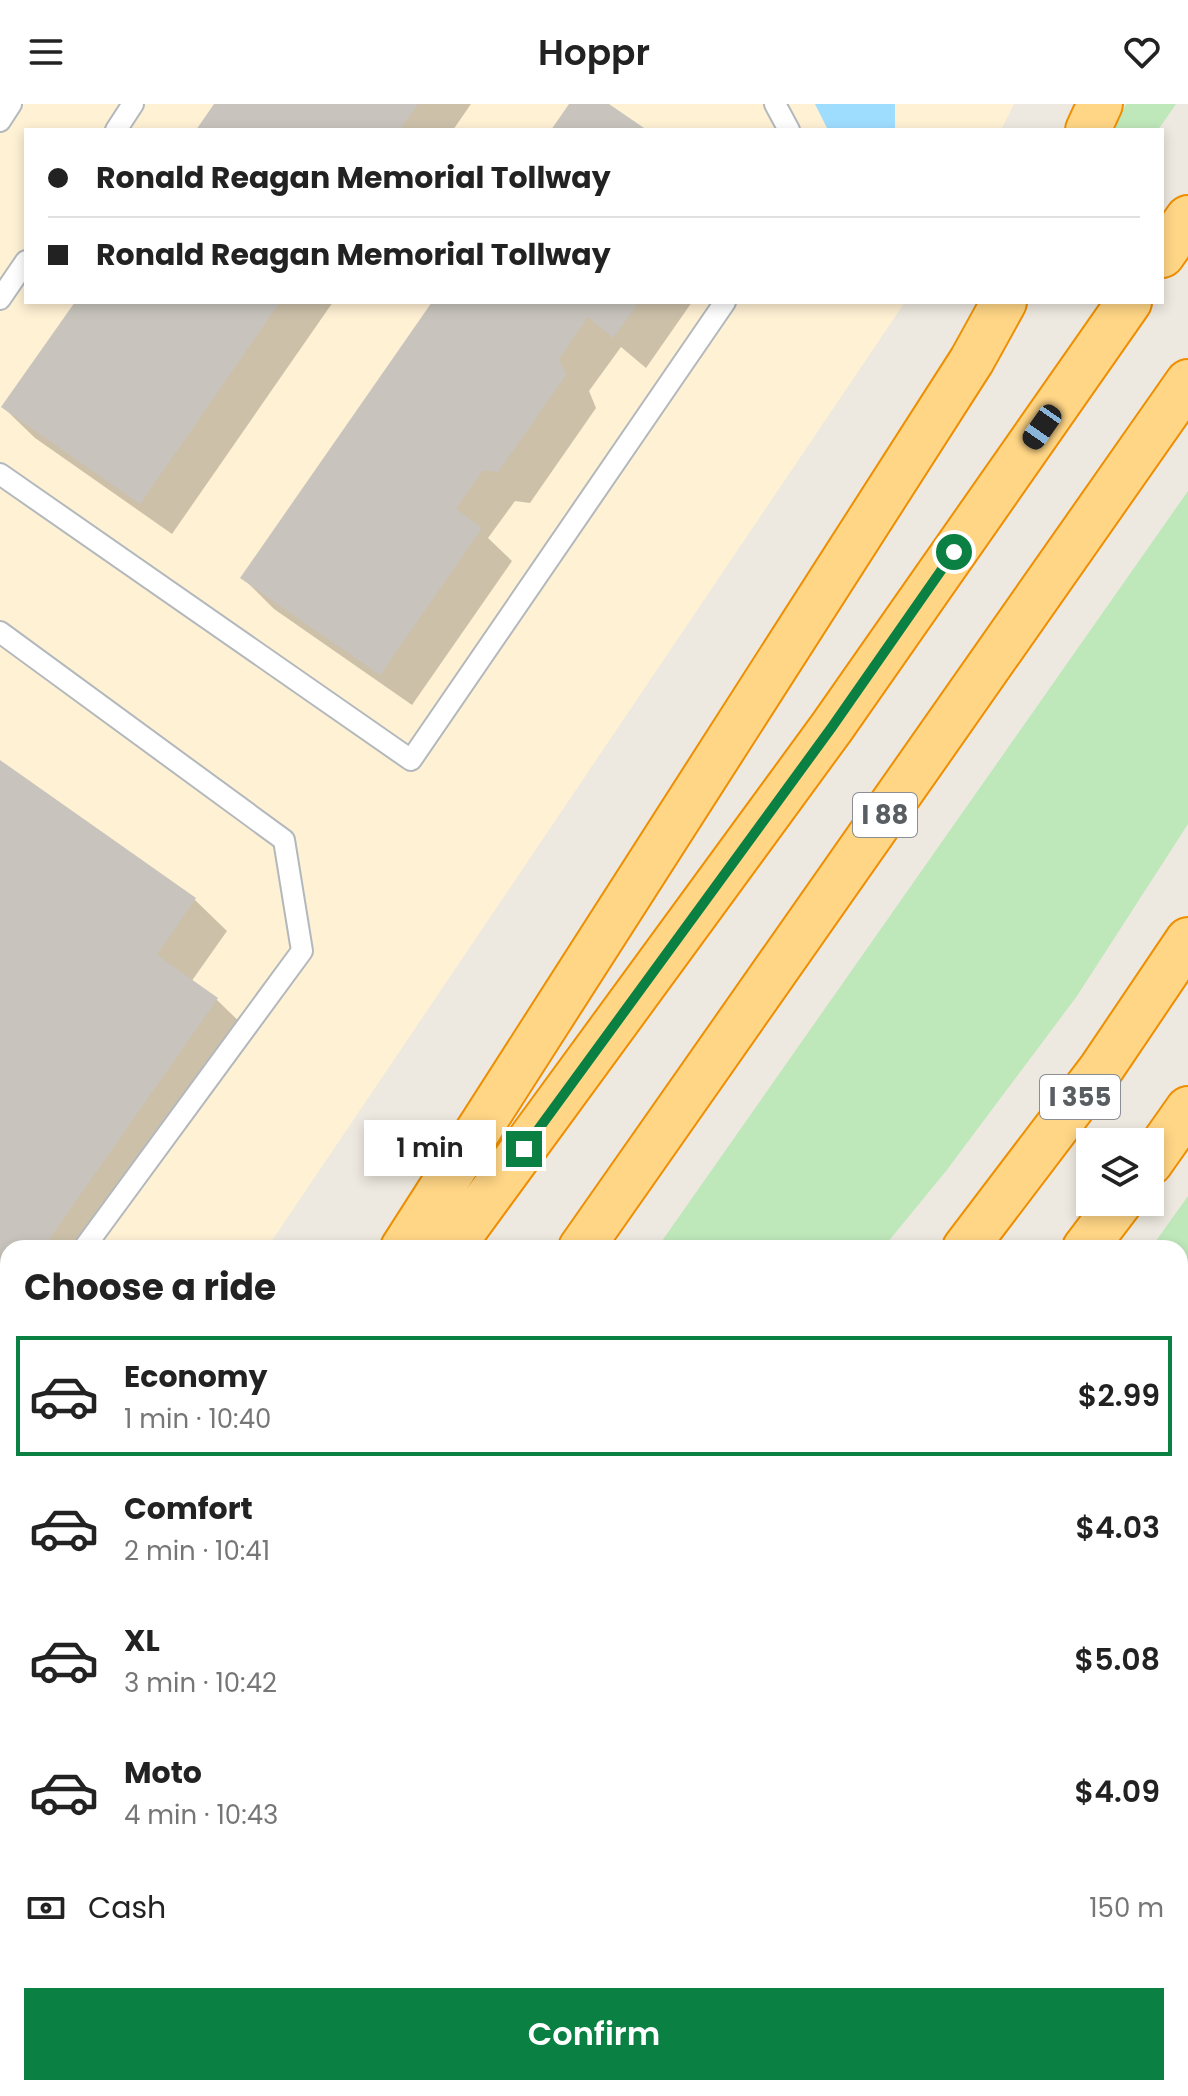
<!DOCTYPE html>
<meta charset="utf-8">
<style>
body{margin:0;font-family:Poppins,sans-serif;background:#f6f6f6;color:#222;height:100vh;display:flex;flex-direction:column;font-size:30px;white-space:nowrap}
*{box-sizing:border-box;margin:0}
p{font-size:26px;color:#767676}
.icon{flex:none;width:44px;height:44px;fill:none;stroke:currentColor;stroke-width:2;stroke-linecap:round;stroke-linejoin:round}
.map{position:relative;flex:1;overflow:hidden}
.sheet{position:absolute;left:0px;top:1136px;width:1188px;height:856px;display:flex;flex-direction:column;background:#fff;border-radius:24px 24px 0 0;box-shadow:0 4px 12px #0003}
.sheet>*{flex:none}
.guide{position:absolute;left:24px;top:24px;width:1140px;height:176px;border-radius:0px;box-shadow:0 4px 12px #0003;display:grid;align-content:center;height:176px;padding:0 24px;background:#fff}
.fabs{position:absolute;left:1076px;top:1024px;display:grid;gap:16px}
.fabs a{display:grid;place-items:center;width:88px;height:88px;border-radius:0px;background:#fff;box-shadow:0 4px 12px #0003;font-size:40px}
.end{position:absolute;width:36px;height:36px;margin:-18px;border:10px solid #0b8043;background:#fff;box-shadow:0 0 0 4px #fff}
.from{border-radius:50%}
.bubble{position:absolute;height:56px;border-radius:0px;background:#fff;box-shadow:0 4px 12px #0003;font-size:26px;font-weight:600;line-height:56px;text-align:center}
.car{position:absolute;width:24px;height:48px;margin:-24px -12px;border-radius:10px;box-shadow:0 0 6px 2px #0007;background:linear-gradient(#222 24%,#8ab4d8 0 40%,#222 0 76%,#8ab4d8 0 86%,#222 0)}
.guide b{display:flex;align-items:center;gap:28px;height:76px;font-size:30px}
.guide b+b{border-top:2px solid #e0e0e0}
.guide i{width:20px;height:20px;background:#222}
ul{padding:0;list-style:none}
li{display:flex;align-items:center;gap:24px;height:120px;margin:0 16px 12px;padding:0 8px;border:4px solid transparent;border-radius:0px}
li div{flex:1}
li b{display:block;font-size:30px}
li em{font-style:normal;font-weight:600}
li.current{border-color:#0b8043}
li>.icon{width:72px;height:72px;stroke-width:1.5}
h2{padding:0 24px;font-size:36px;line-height:96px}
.pay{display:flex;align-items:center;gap:20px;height:88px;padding:0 24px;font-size:30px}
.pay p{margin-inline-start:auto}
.primary-button{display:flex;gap:16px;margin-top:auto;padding:16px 24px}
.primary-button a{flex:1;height:92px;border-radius:0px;background:#0b8043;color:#fff;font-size:32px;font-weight:600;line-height:92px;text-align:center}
header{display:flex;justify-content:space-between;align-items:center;height:104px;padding:0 24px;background:#fff;font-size:36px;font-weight:600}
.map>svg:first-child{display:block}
.commercial{fill:#fff1d4}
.green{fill:#bee7ba}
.water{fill:#9fddff}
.shadow{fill:#0003}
.building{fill:#c8c4bd}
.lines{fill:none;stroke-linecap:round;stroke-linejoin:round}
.lane-casing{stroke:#b3b8bc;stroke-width:24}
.highway-casing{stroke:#ee8e00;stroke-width:48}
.path{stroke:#93c99d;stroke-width:5;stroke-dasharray:8 4;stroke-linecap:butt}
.lane{stroke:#fff;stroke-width:20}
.highway{stroke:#ffd686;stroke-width:44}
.route{stroke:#0b8043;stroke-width:10}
.labels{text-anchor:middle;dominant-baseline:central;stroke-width:6;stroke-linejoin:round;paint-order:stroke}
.shield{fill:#fff;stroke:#8b8e92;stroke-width:2}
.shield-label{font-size:26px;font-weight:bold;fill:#595e63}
</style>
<header><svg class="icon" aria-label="menu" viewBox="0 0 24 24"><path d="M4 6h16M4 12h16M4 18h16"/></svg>Hoppr<svg class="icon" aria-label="heart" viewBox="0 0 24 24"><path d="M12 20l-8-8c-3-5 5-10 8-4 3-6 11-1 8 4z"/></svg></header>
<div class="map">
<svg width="1188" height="1992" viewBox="0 0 1188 1992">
<rect width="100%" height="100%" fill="#ede9e0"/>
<!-- commercial -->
<path class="commercial" d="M0,0H1014L1001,26H26V198H905L267,1144H8V1528L0,1539Z"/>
<!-- green -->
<path class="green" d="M1126,0H1176L1158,26H1114Z
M1188,387V720L1077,892L946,1067L883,1144H657Z
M1188,1092V1992H464L471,1984H1180V1144H1151Z
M66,1984H201L194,1992H61Z"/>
<!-- water -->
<path class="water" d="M815,0H895V26H828Z"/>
<!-- shadow -->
<path class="shadow" d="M216,0H471L453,26H198Z
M77,198H333L172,430L35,334L3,303Z
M434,198H692L646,264L621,243L589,287L596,304L530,399L515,397L488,434L512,457L412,601L274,505L243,474Z
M0,658L195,796L227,827L191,878L217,896L249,927L96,1144H8V1269L0,1281Z"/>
<!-- building -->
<path class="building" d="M214,0H418L400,26H196Z
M569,0H609L647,26H551Z
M75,198H280L140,400L1,303Z
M432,198H639L613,234L588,213L559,255L566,271L498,368L483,366L456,405L482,424L380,571L240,474Z
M0,656L196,794L157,851L218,894L43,1144H8V1193L0,1205Z"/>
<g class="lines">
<defs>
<path id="lane" d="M775,0L789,26
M0,17L11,0
M116,26L133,0
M0,195L26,157
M0,370L411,656L725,198
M0,528L284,736L302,847L84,1144
M0,1258L8,1248"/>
<path id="highway" d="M1088,26L1100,0
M1162,151L1188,114
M1150,1059L1188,1005
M403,1144L972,256L1004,198
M451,1144L832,623L1129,198
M581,1144L1188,278
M965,1144L1101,965L1188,836
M1085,1144L1120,1098
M0,1766L8,1754
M0,1971L8,1959
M275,1992L282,1984
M396,1992L402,1984"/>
</defs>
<!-- lane casing -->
<use href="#lane" class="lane-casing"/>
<!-- highway casing -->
<use href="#highway" class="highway-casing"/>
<!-- path -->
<path class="path" d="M1180,1342L1188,1331
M727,1992L733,1984"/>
<!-- lane -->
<use href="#lane" class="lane"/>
<!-- highway -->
<use href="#highway" class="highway"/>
</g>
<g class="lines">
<!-- route -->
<path class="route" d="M524,1045L832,623L954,448"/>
</g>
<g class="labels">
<!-- shield labels -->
<g class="shield">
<rect x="853" y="689" width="64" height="44" rx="6"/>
<rect x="1040" y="971" width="80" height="44" rx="6"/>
</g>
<g class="shield-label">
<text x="885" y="711">I 88</text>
<text x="1080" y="993">I 355</text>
</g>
</g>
</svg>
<div class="fabs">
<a><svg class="icon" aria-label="layers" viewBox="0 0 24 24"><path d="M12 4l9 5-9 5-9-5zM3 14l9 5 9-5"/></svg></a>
</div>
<i class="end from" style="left:954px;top:448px"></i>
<i class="end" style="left:524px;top:1045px"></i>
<div class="bubble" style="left:364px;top:1016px;width:132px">1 min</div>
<i class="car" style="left:1042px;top:323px;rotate:215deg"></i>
<div class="guide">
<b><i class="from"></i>Ronald Reagan Memorial Tollway</b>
<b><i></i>Ronald Reagan Memorial Tollway</b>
</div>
<section class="sheet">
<h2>Choose a ride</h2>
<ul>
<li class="current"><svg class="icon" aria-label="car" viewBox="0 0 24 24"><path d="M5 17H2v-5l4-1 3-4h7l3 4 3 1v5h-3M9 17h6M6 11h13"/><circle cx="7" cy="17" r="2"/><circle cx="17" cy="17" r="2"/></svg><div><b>Economy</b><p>1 min · 10:40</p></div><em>$2.99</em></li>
<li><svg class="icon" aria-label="car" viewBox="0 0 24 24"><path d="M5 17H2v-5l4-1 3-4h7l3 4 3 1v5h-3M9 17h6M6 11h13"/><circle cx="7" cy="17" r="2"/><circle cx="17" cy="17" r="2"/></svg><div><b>Comfort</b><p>2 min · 10:41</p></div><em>$4.03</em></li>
<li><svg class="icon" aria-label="car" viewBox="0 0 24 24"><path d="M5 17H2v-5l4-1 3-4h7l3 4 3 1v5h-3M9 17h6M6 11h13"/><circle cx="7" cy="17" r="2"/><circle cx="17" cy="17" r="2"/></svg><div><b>XL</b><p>3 min · 10:42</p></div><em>$5.08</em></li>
<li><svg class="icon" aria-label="car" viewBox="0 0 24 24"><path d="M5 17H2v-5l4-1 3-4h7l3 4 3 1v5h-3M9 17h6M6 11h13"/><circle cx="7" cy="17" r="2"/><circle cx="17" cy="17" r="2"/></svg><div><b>Moto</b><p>4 min · 10:43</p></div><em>$4.09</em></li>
</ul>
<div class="pay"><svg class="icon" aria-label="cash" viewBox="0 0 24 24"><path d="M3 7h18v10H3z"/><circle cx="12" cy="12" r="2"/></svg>Cash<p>150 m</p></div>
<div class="primary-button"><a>Confirm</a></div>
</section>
</div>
